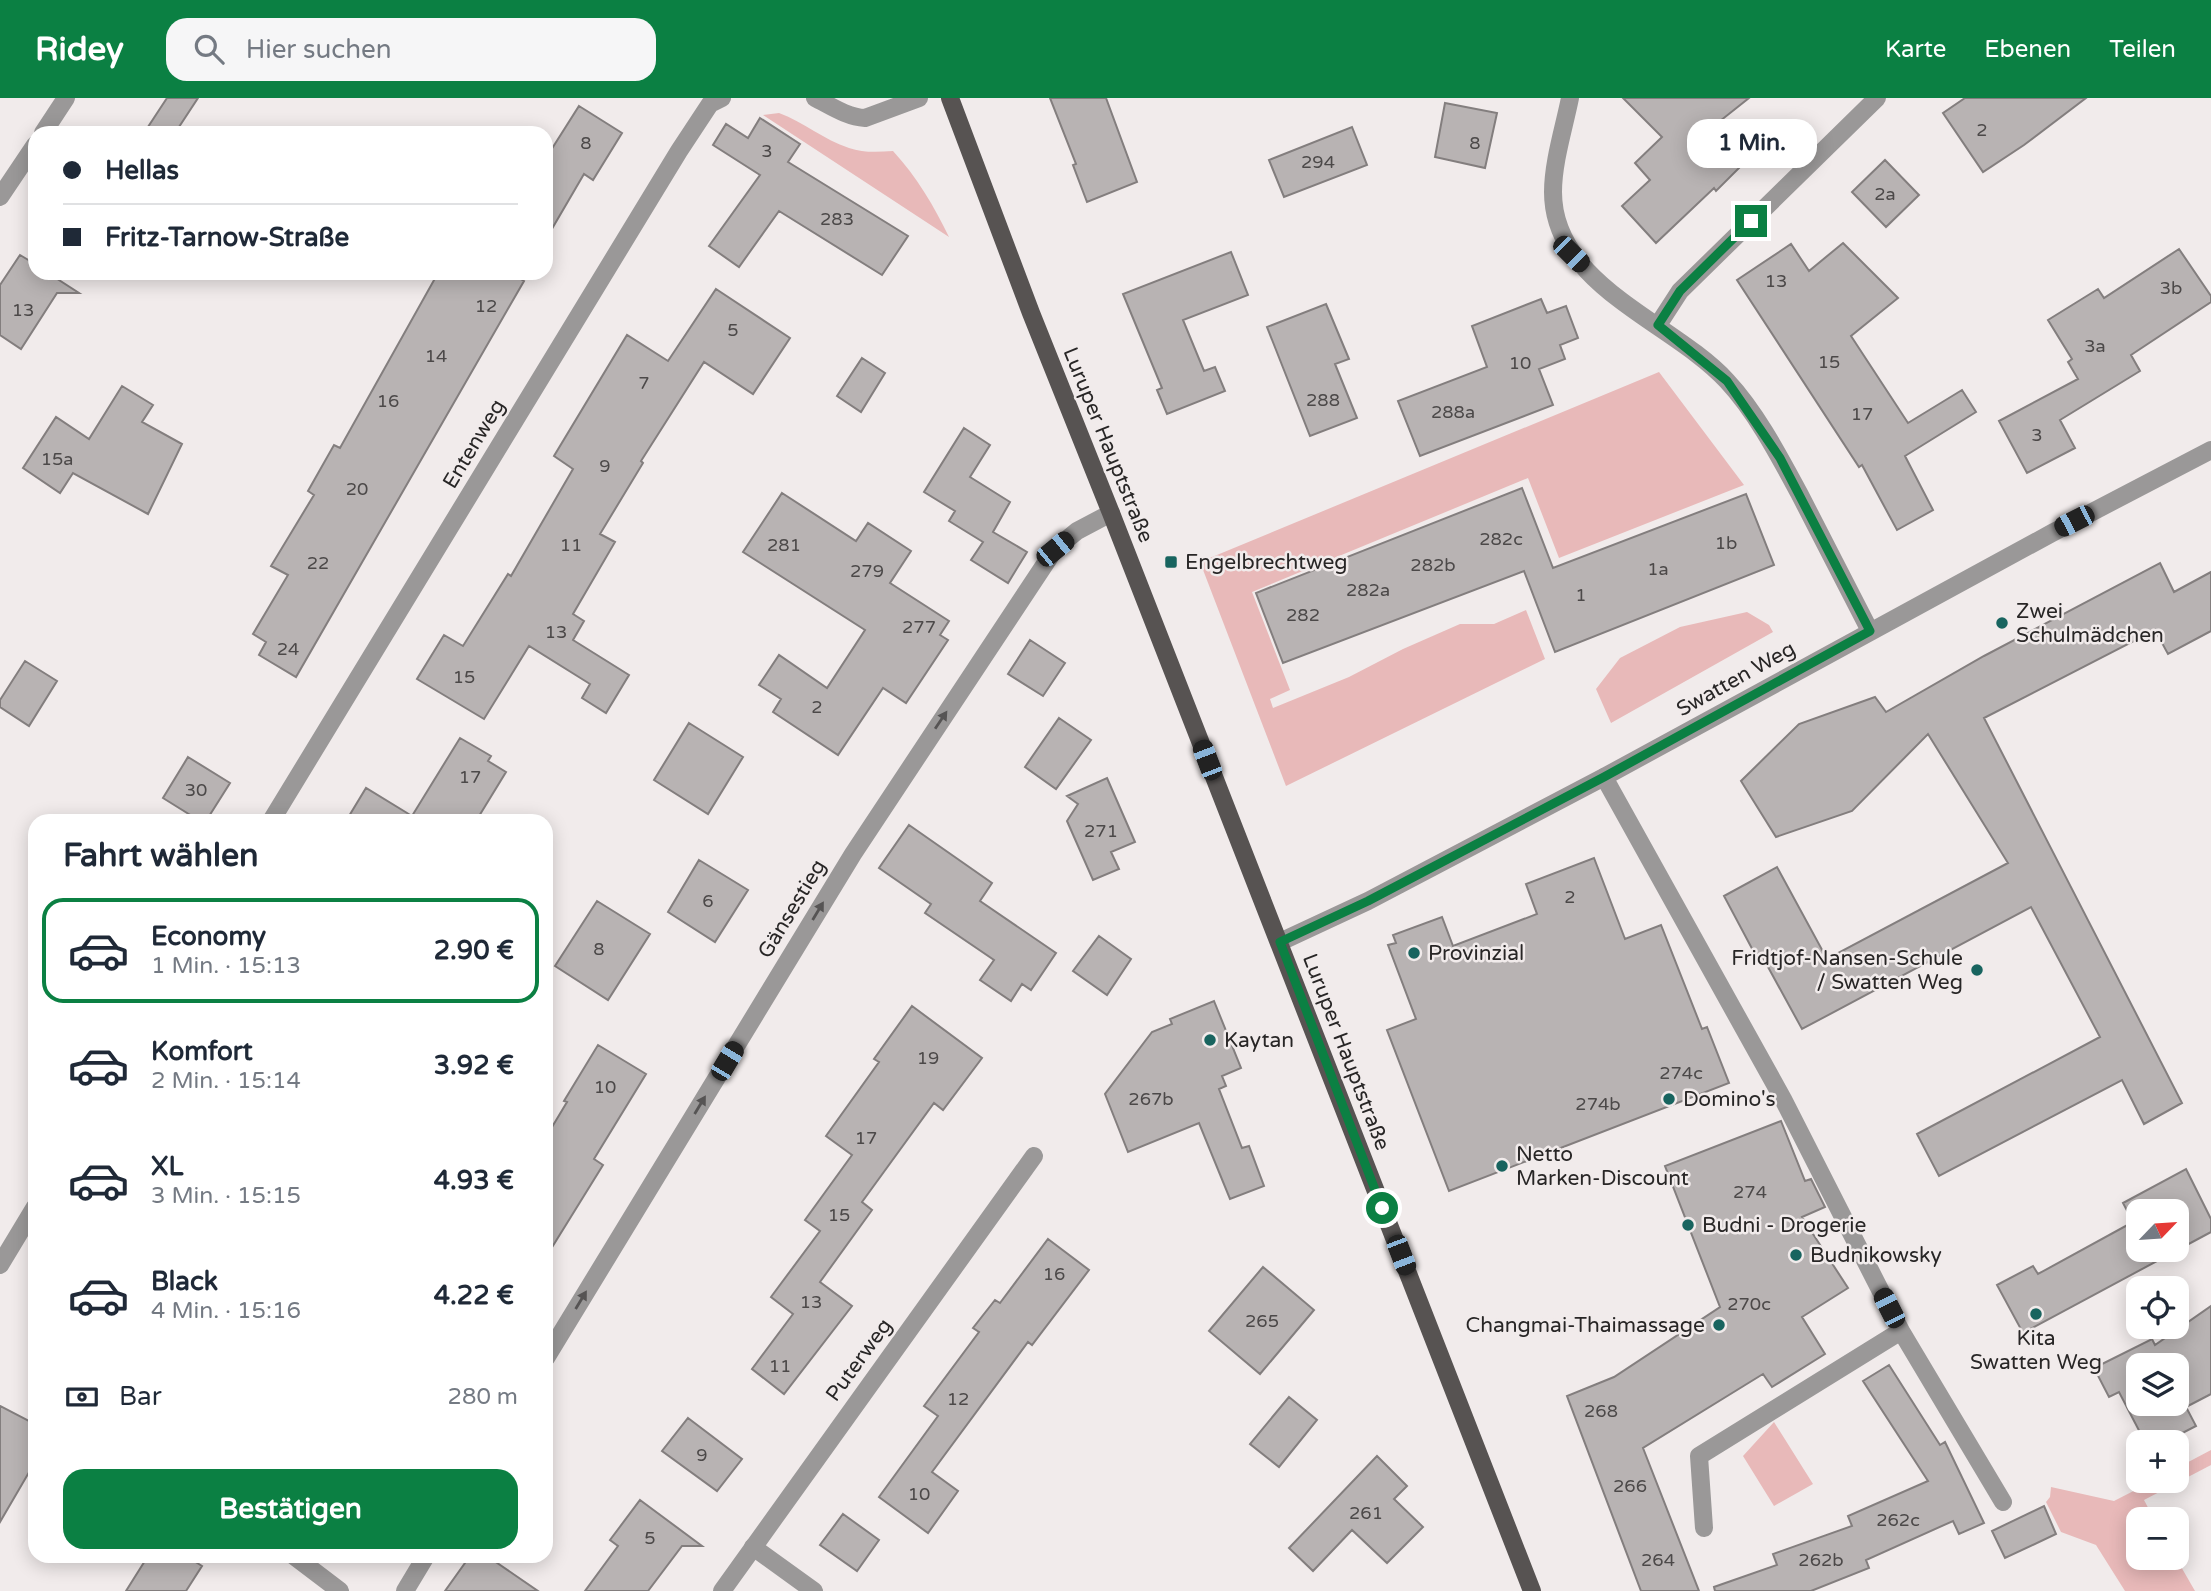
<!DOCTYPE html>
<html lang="de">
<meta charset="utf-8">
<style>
body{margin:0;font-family:"Varela Round",sans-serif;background:#f6f6f7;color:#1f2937;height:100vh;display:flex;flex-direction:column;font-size:26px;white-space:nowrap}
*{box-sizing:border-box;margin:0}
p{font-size:23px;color:#747a83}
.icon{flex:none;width:38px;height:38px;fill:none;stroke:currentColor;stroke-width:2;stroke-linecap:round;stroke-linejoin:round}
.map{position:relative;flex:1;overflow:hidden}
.sheet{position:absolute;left:28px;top:716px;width:525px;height:749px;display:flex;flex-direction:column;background:#fff;border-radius:21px;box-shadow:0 4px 18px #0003}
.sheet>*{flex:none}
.top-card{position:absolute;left:28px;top:28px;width:525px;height:154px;border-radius:21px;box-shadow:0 4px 18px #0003;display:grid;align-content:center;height:154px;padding:0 35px;background:#fff}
.needle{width:46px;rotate:65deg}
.buttons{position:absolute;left:2126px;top:1101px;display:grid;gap:14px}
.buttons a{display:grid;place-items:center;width:63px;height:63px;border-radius:14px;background:#fff;box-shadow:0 4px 18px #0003;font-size:35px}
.end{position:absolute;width:32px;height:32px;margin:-16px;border:9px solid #0b8043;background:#fff;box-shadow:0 0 0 4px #fff}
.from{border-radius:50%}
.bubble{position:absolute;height:49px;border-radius:21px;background:#fff;box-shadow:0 4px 18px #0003;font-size:23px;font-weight:800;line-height:49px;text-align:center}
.car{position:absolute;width:21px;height:42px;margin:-21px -10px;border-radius:9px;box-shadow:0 0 5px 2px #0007;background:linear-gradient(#222 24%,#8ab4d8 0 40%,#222 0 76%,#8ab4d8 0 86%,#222 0)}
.top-card b{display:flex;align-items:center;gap:24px;height:66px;font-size:26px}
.top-card b+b{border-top:2px solid #e0e1e3}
.top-card i{width:18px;height:18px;background:#1f2937}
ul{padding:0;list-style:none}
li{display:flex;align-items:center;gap:21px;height:105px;margin:0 14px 10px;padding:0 21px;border:4px solid transparent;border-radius:21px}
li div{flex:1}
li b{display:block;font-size:26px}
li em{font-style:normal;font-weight:800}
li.current{border-color:#0b8043}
li>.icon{width:63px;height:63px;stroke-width:1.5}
h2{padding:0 35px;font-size:32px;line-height:84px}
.pay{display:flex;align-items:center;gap:18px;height:77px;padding:0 35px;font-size:26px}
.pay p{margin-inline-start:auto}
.cta{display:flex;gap:14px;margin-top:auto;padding:14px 35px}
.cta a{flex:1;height:80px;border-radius:21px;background:#0b8043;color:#fff;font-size:28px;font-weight:800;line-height:80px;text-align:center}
header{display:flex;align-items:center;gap:42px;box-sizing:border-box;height:98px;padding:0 35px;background:#0b8043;color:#fff}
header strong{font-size:33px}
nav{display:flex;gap:38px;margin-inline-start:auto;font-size:24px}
.search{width:490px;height:63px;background:#f6f6f7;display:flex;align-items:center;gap:18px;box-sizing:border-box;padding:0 24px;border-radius:21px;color:#747a83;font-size:26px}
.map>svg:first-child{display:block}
.green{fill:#e8b9b9}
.building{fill:#b8b3b3;stroke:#837e7e;stroke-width:2;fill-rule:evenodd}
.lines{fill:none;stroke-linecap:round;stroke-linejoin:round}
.lane{stroke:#9a9898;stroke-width:18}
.street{stroke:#9a9898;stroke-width:18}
.primary{stroke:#575352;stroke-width:18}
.oneway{fill:#565454}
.route{stroke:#0b8043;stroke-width:9}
.poi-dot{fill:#18645f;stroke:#f1ebeb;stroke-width:2.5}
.labels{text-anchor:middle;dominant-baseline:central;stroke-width:5;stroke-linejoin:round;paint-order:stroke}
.number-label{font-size:18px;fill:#4c4949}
.street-label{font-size:21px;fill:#282626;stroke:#f1ebeb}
.poi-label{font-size:21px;fill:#282626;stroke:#f1ebeb;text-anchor:start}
</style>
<header>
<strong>Ridey</strong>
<div class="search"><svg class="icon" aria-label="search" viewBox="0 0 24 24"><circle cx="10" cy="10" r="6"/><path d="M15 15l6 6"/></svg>Hier suchen</div>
<nav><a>Karte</a><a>Ebenen</a><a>Teilen</a></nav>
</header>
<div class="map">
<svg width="2211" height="1493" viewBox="0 0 2211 1493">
<rect width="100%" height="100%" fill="#f1ebeb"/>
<!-- green -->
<path class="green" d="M779,15C804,24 824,42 849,50C863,55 878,54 893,53C917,79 934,108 949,139L763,17Z
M1659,274L1744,387L1559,460L1528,380L1252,494L1290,592L1270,601L1273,610L1349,579L1403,551L1460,526H1494L1526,512L1545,561L1286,688L1200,464Z
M1747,514L1769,527L1773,534L1611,625L1596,591L1620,560L1680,529Z
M1774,1324L1813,1386L1774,1408L1743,1358Z
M2211,1352V1367L2144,1402L2154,1421H2138V1460H2176L2195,1493H2125L2096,1447L2061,1434L2046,1404L2050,1399L2051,1389L2114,1403L2153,1383L2177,1382V1370Z"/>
<!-- building -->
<path class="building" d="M167,0H198L175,35H144Z
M1050,0H1106L1137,84L1087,104L1073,67L1076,66Z
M1623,0H1749L1720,23L1753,56L1716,93L1714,90L1656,145L1622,108L1650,82L1635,65L1662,39Z
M1965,0H2086L2024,47L1983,74L1943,15Z
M1445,5L1497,15L1485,70L1435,59Z
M579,8L622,35L593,82L584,76L546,141V60Z
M760,20L800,46L788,64L908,138L882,177L779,113L739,169L709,148L760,77L713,47L726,26L748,40Z
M1352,29L1367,67L1284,99L1269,62Z
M1885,62L1919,97L1886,129L1852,94Z
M1843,145L1898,200L1851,238L1908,325L1962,292L1976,314L1905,358L1933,412L1897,432L1862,367L1859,369L1737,182L1791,146L1809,173Z
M2179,151L2211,198V204L2131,257L2140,273L2060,322L2075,350L2027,375L1999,323L2078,281L2068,264L2072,261L2048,222L2098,191L2104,200Z
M1231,154L1248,197L1183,222L1204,273L1215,269L1225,293L1167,316L1157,292L1162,290L1123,196Z
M20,157L35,166V175H48L79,195H57L21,251L0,237V187Z
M438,175H510L524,183L296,579L259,557L266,544L253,536L288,477L271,468L314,397L308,393L334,347L340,350Z
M716,191L790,240L753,296L704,264L641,363L643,365L600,436L615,444L573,516L584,523L573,542L629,577L606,615L582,600L590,586L529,548L484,621L417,581L444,537L463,548L508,476L511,478L573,371L554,358L627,237L668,263Z
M1541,201L1547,215L1566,208L1578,240L1560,247L1565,261L1539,271L1553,307L1420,358L1398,303L1487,269L1472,228Z
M1326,206L1349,261L1335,266L1357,320L1310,338L1267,229Z
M862,260L885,275L861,314L837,298Z
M122,288L153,307L142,324L182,346L148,416L73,375L60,395L23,370L56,319L89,341Z
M964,330L990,347L970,379L1010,404L993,434L1027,454L1008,485L971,462L983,444L949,423L955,413L924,394Z
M1522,390L1553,470L1746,396L1774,467L1555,554L1524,473L1283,565L1256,495Z
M782,395L856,443L868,425L911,453L890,485L949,523L940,537L948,542L906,605L883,590L838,657L773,614L781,601L759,587L779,557L827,590L865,532L743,454Z
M2160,465L2174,494L2211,474V533L2168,556L2155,532L1984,620L2182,1005L2144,1026L2122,982L1939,1078L1917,1036L2100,939L2031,809L1802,931L1762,858L1757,860L1724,798L1777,769L1827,861L2008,765L1928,636L1852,713L1776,739L1741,683L1799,626L1875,599L1886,614L1984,558Z
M1030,542L1065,565L1043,598L1008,576Z
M25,563L57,583L29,628L0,609V602Z
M1059,620L1091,642L1056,691L1025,669Z
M689,625L743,659L708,716L654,682Z
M460,640L491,658L488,663L506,674L476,723H346L366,690L412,718Z
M188,659L230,685L206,723H200L163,700Z
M1107,680L1135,744L1111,754L1119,771L1093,782L1067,723L1078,706L1067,698Z
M909,727L992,785L980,803L1056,855L1031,892L1022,886L1011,903L980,882L994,862L925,815L931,806L879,770Z
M1594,760L1625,841L1661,827L1702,931L1707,929L1729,985L1449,1093L1387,932L1416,921L1388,847L1396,845L1393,837L1442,819L1453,848L1537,816L1526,786Z
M699,762L748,792L715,844L668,814Z
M597,803L650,836L608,902L555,868Z
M1099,838L1131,861L1107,897L1073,873Z
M1214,903L1241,970L1222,978L1226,988L1219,991L1242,1050L1249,1048L1264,1088L1230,1101L1199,1025L1128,1054L1105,996L1152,934L1172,926L1170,921Z
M912,908L982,960L943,1012L934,1005L862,1104L872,1112L820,1184L852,1208L784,1296L752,1271L793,1216L771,1199L820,1133L805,1122L852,1057L826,1038L879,964L874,961Z
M598,947L646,976L594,1061L603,1067L546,1159V1039L567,1004L564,1003Z
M1781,1023L1805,1083L1811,1081L1825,1109L1802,1119L1848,1190L1802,1219L1825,1256L1772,1289L1763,1276L1643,1350L1699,1493H1641L1567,1298L1614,1279L1720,1209L1665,1068Z
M2186,1071L2211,1121V1134L2023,1235L1997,1187L2033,1168L2038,1176L2133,1124L2123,1105ZM2138,1113H2177V1152H2138Z
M1048,1141L1089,1172L1032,1247L1028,1244L932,1374L958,1393L928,1435L879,1399L938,1318L924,1308L979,1234L973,1230L995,1202L1000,1205Z
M1263,1169L1314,1212L1260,1276L1209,1233Z
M2211,1208V1296L2186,1309L2196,1328L2165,1344H2145L2119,1294L2109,1299L2094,1270L2152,1241L2155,1247ZM2138,1267H2177V1306H2138Z
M1889,1267L1940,1347L1945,1344L1984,1425L1959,1436L1953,1423L1866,1462L1869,1470L1811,1493H1715L1714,1489L1777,1467L1773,1456L1852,1428L1848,1418L1928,1383L1863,1283Z
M1289,1299L1317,1322L1279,1369L1250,1346Z
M0,1308L35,1326V1364L0,1424Z
M688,1320L742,1361L717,1393L662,1353Z
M1377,1358L1407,1388L1394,1401L1423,1429L1387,1465L1352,1432L1313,1473L1289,1450Z
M640,1402L702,1448H682L648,1493H585L618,1448L610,1442Z
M2044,1408L2056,1436L2005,1460L1992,1433Z
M843,1416L879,1442L857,1473L820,1447Z
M148,1458H186L202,1468L186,1493H126Z
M470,1458H487L538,1493H445Z"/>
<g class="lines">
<!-- lane -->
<path class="lane" d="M1604,679L1783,1001L1901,1233L2003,1404
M1704,1430L1699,1358L1901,1233
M753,1449L814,1493"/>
<!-- street -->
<path class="street" d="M815,0C831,8 847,19 865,20L919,0
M1570,0C1564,30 1553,64 1553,94C1553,188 1673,224 1727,283C1756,314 1779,358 1799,395C1823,441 1846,487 1870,533
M43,35L66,0
M0,99L35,47
M1658,227L1680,193L1877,0
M271,723L679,53L710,6L722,0
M1280,844L1368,803L1604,679L2052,435L2211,352
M0,1167L35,1109
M546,1260L853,756L1055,451L1077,433L1111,415
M294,1458L340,1493
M405,1493L426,1458
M722,1493L1034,1058"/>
<!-- primary -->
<path class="primary" d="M950,0L1031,215L1111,415L1532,1493"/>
</g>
<!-- one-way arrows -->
<defs><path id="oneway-solid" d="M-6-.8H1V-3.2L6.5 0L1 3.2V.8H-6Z" transform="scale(1.75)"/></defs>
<g class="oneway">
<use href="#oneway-solid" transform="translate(941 622) rotate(-56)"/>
<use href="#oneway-solid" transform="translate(818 813) rotate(-59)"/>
<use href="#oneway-solid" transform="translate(700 1007) rotate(-59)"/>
<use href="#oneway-solid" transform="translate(581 1202) rotate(-59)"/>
</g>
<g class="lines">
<!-- route -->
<path class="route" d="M1382,1110L1280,844L1368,803L1604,679L1870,533L1780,360L1727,283L1658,227L1680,193L1751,123"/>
</g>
<!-- markers -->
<g class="poi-dot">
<rect x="1164" y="457" width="14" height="14" rx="3.5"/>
<circle cx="2002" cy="525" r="7"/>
<circle cx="1414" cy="855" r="7"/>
<circle cx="1977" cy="872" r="7"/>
<circle cx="1210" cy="942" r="7"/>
<circle cx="1669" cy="1001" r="7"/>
<circle cx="1502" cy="1068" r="7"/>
<circle cx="1688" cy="1127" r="7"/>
<circle cx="1796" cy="1157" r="7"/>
<circle cx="2036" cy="1216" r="7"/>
<circle cx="1719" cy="1227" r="7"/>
</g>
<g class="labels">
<!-- number labels -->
<g class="number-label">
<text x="1982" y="32">2</text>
<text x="586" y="45">8</text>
<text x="1475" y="45">8</text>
<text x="767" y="53">3</text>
<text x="1318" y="64">294</text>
<text x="1885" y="96">2a</text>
<text x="837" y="121">283</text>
<text x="1776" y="183">13</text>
<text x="2171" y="190">3b</text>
<text x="486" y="208">12</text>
<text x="23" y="212">13</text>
<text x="733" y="232">5</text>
<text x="2095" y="248">3a</text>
<text x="436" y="258">14</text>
<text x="1829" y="264">15</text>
<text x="1520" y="265">10</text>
<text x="644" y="285">7</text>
<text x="1323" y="302">288</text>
<text x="388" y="303">16</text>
<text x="1453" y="314">288a</text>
<text x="1862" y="316">17</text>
<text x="2037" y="337">3</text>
<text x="57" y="361">15a</text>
<text x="605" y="368">9</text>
<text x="357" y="391">20</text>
<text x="1501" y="441">282c</text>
<text x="1726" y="445">1b</text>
<text x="571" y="447">11</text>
<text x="784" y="447">281</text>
<text x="318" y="465">22</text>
<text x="1433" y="467">282b</text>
<text x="1658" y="471">1a</text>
<text x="867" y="473">279</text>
<text x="1368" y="492">282a</text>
<text x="1581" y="497">1</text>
<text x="1303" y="517">282</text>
<text x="919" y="529">277</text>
<text x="556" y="534">13</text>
<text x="288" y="551">24</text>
<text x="464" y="579">15</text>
<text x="817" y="609">2</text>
<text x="470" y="679">17</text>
<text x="196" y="692">30</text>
<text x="1101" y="733">271</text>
<text x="1570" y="799">2</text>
<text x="708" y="803">6</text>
<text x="599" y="851">8</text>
<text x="928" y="960">19</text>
<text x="1681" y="975">274c</text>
<text x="605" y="989">10</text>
<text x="1151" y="1001">267b</text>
<text x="1598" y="1006">274b</text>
<text x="866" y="1040">17</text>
<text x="1750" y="1094">274</text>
<text x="839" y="1117">15</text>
<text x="1054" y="1176">16</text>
<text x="811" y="1204">13</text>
<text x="1749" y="1206">270c</text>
<text x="1262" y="1223">265</text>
<text x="780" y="1268">11</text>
<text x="958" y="1301">12</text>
<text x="1601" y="1313">268</text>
<text x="702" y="1357">9</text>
<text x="1630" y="1388">266</text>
<text x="919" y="1396">10</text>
<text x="1366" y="1415">261</text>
<text x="1898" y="1422">262c</text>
<text x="650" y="1440">5</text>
<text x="1658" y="1462">264</text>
<text x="1821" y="1462">262b</text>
</g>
<!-- street labels -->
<g class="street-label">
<text transform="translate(474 346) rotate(-59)">Entenweg</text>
<text transform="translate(1108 347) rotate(68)">Luruper Hauptstraße</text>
<text transform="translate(1736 581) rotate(-29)">Swatten Weg</text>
<text transform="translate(792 811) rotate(-59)">Gänsestieg</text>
<text transform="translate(1346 954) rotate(69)">Luruper Hauptstraße</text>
<text transform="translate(859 1262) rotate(-54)">Puterweg</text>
</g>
<!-- poi labels -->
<g class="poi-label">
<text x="1185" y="464">Engelbrechtweg</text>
<text x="2016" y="513">Zwei<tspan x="2016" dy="24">Schulmädchen</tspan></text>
<text x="1428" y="855">Provinzial</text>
<text x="1963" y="860" text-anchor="end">Fridtjof-Nansen-Schule<tspan x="1963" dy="24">/ Swatten Weg</tspan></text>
<text x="1224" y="942">Kaytan</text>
<text x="1683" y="1001">Domino's</text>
<text x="1516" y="1056">Netto<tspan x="1516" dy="24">Marken-Discount</tspan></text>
<text x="1702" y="1127">Budni - Drogerie</text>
<text x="1810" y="1157">Budnikowsky</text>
<text x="1705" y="1227" text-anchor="end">Changmai-Thaimassage</text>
<text x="2036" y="1240" text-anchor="middle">Kita<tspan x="2036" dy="24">Swatten Weg</tspan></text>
</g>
</g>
</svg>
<div class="buttons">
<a><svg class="needle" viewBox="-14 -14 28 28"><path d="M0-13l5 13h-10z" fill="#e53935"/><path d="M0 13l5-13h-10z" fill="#747a83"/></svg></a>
<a><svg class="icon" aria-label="locate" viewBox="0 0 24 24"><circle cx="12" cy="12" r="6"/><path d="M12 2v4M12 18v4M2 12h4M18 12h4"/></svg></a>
<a><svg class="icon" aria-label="layers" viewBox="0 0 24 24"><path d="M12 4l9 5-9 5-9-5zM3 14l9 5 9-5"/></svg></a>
<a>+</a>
<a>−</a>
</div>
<i class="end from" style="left:1382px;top:1110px"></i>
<i class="end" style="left:1751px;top:123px"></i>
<div class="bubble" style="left:1687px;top:21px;width:130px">1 Min.</div>
<i class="car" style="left:1571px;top:156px;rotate:135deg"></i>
<i class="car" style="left:2074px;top:423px;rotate:243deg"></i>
<i class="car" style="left:1055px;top:451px;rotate:51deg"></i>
<i class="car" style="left:1207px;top:662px;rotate:339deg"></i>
<i class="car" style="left:727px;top:963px;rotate:31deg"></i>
<i class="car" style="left:1401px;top:1157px;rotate:159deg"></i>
<i class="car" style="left:1889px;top:1210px;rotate:333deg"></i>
<div class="top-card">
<b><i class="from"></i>Hellas</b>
<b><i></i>Fritz-Tarnow-Straße</b>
</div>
<section class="sheet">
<h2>Fahrt wählen</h2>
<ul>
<li class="current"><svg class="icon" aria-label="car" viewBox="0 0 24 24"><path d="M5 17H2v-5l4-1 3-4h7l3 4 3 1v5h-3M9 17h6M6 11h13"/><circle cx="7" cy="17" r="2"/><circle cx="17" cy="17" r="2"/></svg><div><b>Economy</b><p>1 Min. · 15:13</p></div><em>2.90 €</em></li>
<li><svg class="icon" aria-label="car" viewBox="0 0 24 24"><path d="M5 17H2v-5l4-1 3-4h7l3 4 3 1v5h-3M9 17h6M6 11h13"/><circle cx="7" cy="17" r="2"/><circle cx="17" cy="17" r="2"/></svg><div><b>Komfort</b><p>2 Min. · 15:14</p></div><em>3.92 €</em></li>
<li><svg class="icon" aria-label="car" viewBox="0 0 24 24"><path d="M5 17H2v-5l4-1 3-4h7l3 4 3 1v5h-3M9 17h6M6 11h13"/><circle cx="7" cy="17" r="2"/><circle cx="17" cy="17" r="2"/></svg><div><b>XL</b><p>3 Min. · 15:15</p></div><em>4.93 €</em></li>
<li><svg class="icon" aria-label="car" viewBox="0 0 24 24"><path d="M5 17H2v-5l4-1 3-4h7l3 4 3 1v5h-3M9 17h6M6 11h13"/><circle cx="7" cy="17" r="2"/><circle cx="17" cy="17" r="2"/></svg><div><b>Black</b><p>4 Min. · 15:16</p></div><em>4.22 €</em></li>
</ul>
<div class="pay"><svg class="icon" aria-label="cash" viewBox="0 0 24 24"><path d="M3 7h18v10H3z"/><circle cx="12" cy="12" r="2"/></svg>Bar<p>280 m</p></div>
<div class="cta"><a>Bestätigen</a></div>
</section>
</div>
